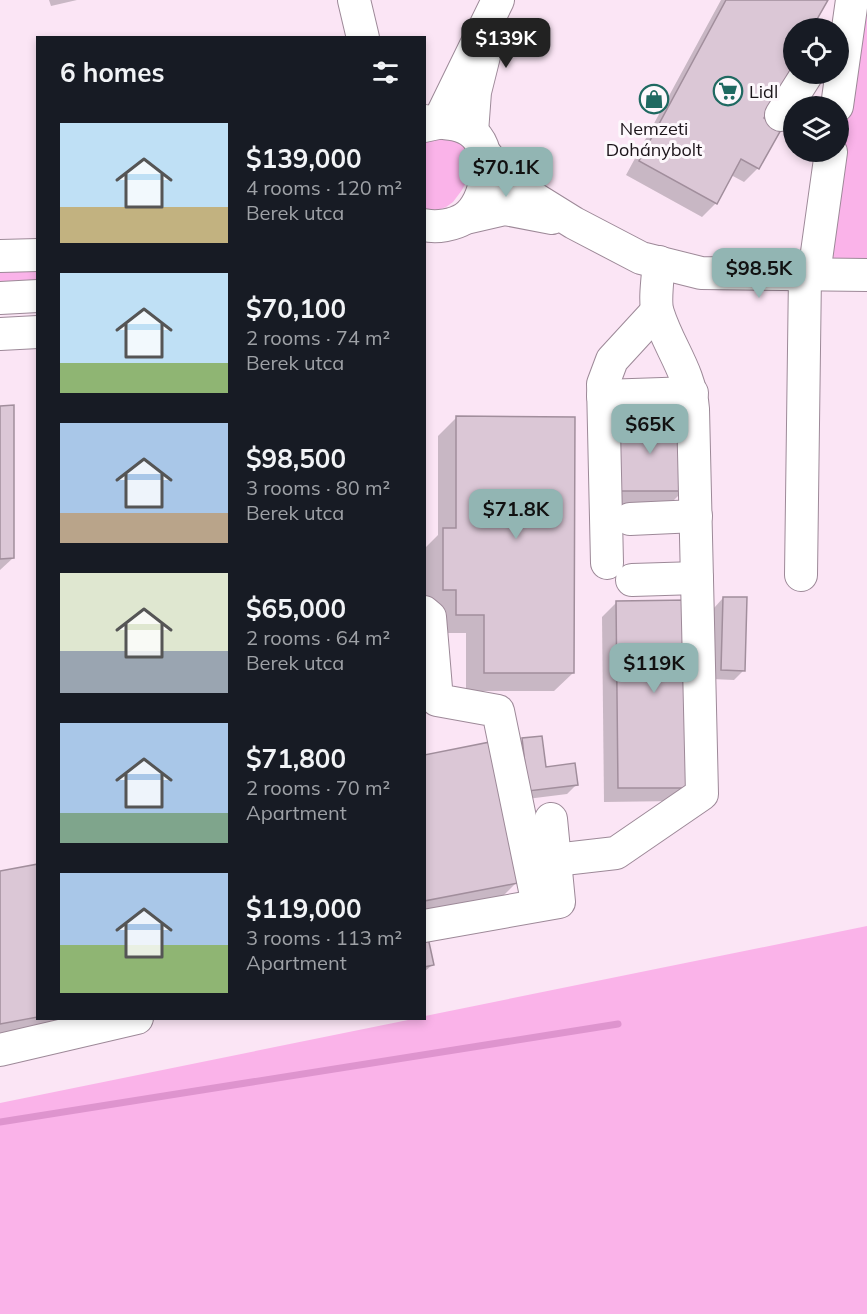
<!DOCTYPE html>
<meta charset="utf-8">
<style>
:root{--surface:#171b24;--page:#242831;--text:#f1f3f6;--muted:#9ea1a6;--accent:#92b5b3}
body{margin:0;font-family:Mulish,sans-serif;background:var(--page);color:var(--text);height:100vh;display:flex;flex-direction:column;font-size:22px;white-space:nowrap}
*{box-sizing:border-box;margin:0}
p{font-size:20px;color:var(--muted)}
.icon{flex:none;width:33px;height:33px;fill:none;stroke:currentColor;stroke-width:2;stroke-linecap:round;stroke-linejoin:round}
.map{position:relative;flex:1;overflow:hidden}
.sheet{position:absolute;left:36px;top:36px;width:390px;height:984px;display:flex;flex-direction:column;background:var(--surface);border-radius:0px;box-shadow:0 3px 9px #0003}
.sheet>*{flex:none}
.controls{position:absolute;left:783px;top:18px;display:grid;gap:12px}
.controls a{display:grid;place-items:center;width:66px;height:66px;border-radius:50%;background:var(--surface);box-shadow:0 3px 9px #0003;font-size:30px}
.price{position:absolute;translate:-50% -51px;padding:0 14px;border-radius:12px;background:var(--accent);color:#111;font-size:20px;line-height:39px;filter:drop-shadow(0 2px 3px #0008)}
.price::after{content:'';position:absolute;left:50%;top:36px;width:18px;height:14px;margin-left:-9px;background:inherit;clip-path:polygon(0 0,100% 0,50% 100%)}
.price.selected{background:#222;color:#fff}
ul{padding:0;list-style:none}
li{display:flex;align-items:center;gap:18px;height:150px;padding:0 24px}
li span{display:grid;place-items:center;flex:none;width:168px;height:120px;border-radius:0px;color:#555}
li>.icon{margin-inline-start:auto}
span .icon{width:72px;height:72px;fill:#fffc;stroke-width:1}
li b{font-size:26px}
h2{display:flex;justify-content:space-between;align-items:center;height:72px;padding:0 24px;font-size:26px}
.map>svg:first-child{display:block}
</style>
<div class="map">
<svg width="867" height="1314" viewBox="0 0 867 1314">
<rect width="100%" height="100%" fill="#fbe5f5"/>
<!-- green -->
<g fill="#fab3e9">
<path d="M867,0v261l-38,-2 31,-254z"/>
<path d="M450,135l18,13 5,21 -11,21 -9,12 -7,5 -8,3 -13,-1v-69z"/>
<path d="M37,266v14l-37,2v-15z"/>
<path d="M867,926v388h-867v-211l413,-84 11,-1 1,-2z"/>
</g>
<!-- shadow -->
<g fill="#0003">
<path d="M49,0h28l-26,6z"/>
<path d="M721,0h105l-15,28h-17l-32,90 -4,50 -14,14 -13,-7 -15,28 -14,14 -76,-42z"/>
<path d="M0,407l13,151 -13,12z"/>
<path d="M456,418l117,255 -19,18h-88v-58h-28l-13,-25v-60l13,-13v-99z"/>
<path d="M601,436l83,54 -14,14 -68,1z"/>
<path d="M723,598l21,72 -10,10 -22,-1 2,-71z"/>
<path d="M617,602l74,185 -15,14 -72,1 -2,-185z"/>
<path d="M522,740l23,29 31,16 -9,9 -48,6 -6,-51z"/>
<path d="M424,756l92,127 -14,14 -78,15z"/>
<path d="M38,866v152h47l-85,21v-167z"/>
<path d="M424,935l8,30 -8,7z"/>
</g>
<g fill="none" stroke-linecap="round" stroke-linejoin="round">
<!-- stream -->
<path stroke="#de94ce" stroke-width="7" d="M0,1122l618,-98"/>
</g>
<!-- building -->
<g fill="#dbc7d6" stroke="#a18e9c" stroke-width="1.5">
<path d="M726,0h102l-16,28h-18v35l-30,55 18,10 -23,41 -18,-10 -24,45 -78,-43z"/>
<path d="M14,405v153l-14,1v-153z"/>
<path d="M456,416l119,1 -1,256h-90v-58h-28v-25h-13v-62h13z"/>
<path d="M615,420h70v71h-69z"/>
<path d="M723,597h24l-2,74 -24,-1z"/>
<path d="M690,600l2,188h-74l-2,-187z"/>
<path d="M542,736l4,31 29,-4 3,22 -50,6 -6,-53z"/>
<path d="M490,742l28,141 -94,18v-146z"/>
<path d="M38,864v153l-38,7v-153z"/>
<path d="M424,933h3l7,32 -10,2z"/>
</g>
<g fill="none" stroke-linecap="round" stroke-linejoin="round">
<!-- minor casing -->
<g stroke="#9d8998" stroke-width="34">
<g id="minor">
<path d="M354,0l9,38"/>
<path d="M837,106l15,-106"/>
<path d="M781,115l26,-41"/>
<path d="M424,121c16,2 37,1 50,13 20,19 14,68 -9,84 -11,7 -28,10 -41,7"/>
<path d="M424,126l14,-3 60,-123"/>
<path d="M472,132l3,-40 9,-36"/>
<path d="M487,156l21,26 66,41 67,35 60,15 166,2"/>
<path d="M466,218l39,-9 47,9"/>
<path d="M0,256l38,-1"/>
<path d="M814,274l17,-122"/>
<path d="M0,298l38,-2"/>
<path d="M0,334l38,-2"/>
<path d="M603,396l89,-3"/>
<path d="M630,519l66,-3"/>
<path d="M607,563l-4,-179 9,-24 45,-49"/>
<path d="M801,575l4,-301"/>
<path d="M632,580l65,-2"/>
<path d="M424,612l6,5 7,83 61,11 40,194"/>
<path d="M555,860l61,-7 86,-59 -9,-385c-3,-38 -24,-61 -35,-96 -4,-11 0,-37 1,-51"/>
<path d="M424,926l135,-24 -8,-83"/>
<path d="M0,1050l137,-32"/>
</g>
</g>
<!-- minor -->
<use href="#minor" stroke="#fff" stroke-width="32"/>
</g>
<!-- icons -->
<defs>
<g id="supermarket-ring" transform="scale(1.5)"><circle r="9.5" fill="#fdf8fc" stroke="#1f6961" stroke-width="1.5"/><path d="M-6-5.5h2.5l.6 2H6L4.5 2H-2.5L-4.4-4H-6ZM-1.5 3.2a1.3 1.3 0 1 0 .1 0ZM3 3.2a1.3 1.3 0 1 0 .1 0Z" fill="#1f6961"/></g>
<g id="shop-ring" transform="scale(1.5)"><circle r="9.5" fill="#fdf8fc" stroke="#1f6961" stroke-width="1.5"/><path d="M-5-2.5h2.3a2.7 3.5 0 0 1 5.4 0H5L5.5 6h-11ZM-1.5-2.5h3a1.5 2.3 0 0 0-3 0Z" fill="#1f6961"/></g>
</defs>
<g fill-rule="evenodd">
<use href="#supermarket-ring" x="728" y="91"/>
<use href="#shop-ring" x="654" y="99"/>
</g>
<g text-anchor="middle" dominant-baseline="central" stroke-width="6" stroke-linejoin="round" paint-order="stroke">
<!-- poi labels -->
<g font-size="18" fill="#1c151a" stroke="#fdf8fc" text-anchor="start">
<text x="749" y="91">Lidl</text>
<text x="654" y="128" text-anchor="middle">Nemzeti<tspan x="654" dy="21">Dohánybolt</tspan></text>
</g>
</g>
</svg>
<div class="controls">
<a><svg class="icon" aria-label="locate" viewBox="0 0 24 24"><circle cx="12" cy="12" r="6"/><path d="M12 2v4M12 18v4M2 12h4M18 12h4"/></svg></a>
<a><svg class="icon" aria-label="layers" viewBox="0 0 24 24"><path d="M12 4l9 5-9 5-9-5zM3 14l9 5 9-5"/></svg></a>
</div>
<b class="price selected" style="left:506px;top:69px">$139K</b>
<b class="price" style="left:506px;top:198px">$70.1K</b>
<b class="price" style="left:759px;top:299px">$98.5K</b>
<b class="price" style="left:650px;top:455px">$65K</b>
<b class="price" style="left:516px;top:540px">$71.8K</b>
<b class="price" style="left:654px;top:694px">$119K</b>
<section class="sheet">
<h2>6 homes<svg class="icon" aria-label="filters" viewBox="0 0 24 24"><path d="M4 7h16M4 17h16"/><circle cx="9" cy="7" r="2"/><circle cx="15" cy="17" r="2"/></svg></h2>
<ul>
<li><span style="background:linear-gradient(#bfe0f5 70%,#c2b280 0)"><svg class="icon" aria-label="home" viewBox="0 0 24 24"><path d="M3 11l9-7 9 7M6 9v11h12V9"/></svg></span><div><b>$139,000</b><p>4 rooms · 120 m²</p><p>Berek utca</p></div></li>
<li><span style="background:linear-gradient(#bfe0f5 75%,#8fb573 0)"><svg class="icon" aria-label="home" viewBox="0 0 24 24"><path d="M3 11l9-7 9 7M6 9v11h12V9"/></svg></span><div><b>$70,100</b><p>2 rooms · 74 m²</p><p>Berek utca</p></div></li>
<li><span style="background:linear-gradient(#a9c7e8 75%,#b9a48a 0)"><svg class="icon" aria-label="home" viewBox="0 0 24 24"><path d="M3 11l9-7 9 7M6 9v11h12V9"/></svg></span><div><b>$98,500</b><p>3 rooms · 80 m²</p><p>Berek utca</p></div></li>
<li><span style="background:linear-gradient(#dfe7d0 65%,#9aa5b1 0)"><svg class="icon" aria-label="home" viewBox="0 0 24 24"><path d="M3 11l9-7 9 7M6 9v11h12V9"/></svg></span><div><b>$65,000</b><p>2 rooms · 64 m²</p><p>Berek utca</p></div></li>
<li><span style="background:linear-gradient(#a9c7e8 75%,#7fa58c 0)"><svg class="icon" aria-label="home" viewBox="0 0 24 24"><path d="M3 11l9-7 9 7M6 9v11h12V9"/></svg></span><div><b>$71,800</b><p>2 rooms · 70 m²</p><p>Apartment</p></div></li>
<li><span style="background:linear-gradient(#a9c7e8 60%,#8fb573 0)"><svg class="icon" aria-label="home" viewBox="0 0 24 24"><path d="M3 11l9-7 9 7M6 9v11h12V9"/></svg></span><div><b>$119,000</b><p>3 rooms · 113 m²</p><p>Apartment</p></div></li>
</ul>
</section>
</div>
